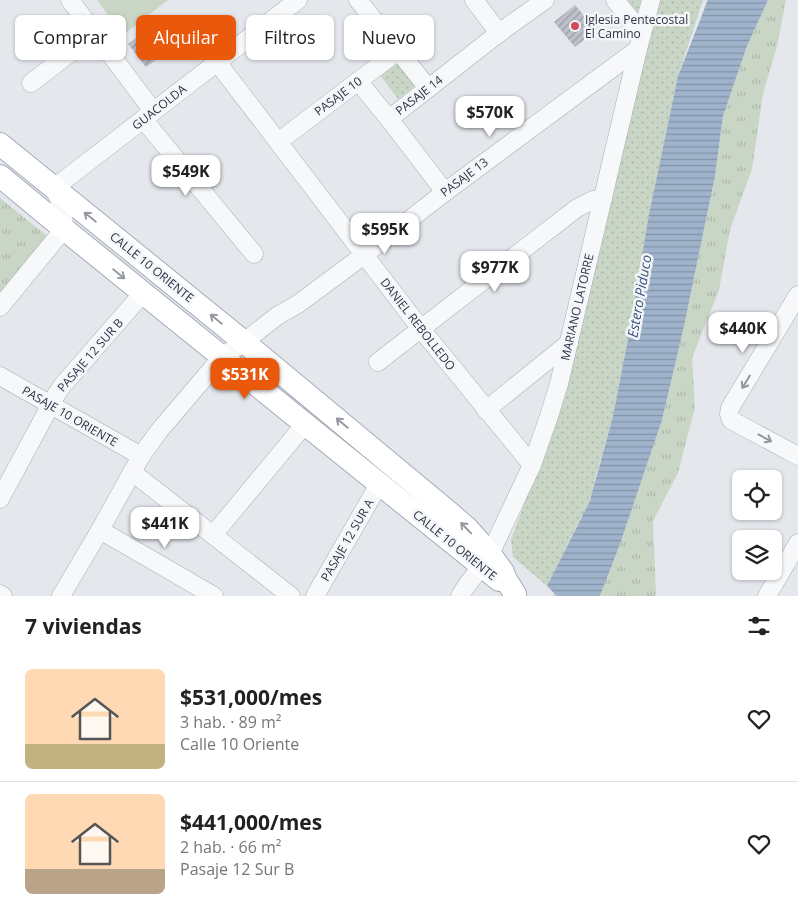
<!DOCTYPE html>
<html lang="es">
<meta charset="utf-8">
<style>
:root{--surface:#fff;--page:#f6f6f6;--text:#222;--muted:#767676;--line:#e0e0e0;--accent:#ea580c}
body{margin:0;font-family:"Open Sans",sans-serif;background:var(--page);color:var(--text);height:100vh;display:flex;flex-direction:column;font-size:19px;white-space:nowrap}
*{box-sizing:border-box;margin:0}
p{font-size:16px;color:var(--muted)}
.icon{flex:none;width:28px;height:28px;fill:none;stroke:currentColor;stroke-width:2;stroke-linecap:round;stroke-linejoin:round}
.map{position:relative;height:596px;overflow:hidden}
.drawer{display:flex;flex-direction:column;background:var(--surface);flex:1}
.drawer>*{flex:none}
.top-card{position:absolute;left:15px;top:15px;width:500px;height:45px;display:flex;gap:10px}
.tools{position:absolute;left:732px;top:470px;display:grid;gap:10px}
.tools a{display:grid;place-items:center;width:50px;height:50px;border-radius:8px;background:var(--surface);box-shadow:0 1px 4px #0004;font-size:25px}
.price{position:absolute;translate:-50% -42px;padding:0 11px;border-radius:10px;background:#fff;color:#222;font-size:16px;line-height:32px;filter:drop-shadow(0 1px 2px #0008)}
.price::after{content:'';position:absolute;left:50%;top:30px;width:15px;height:11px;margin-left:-8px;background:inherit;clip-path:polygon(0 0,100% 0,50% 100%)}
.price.selected{background:var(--accent);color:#fff}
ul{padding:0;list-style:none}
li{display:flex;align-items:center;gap:15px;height:125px;padding:0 25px}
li+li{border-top:1px solid var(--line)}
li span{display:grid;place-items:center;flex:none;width:140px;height:100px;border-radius:8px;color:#555}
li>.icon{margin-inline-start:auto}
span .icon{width:60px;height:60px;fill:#fffc;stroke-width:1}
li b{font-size:21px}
h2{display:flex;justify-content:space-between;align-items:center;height:60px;padding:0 25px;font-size:21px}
.chip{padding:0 18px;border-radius:8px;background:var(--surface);box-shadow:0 1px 4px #0004;font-size:18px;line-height:45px}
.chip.selected{background:var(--accent);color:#fff}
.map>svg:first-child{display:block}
</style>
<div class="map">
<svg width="798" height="596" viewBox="0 0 798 596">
<defs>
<pattern id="grass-tufts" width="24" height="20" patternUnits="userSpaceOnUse" patternTransform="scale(1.25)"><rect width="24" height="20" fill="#c9d6c5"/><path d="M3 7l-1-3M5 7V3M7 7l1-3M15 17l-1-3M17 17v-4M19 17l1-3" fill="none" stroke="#adb8ab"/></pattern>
<pattern id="park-dots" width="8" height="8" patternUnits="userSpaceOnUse" patternTransform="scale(1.25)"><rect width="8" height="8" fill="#c9d6c5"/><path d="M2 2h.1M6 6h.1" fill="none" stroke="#adb8ab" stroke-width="1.8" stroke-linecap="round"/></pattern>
<pattern id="water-rules" width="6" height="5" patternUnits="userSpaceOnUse" patternTransform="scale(1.25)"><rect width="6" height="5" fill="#9fb4cc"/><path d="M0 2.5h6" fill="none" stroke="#8293a7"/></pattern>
<pattern id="building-hatch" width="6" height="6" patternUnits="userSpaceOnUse" patternTransform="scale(1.25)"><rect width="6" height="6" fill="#bbc0ca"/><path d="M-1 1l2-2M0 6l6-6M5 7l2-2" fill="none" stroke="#989da6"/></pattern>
</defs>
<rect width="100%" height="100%" fill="#e4e7ec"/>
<!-- grass -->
<g fill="url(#grass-tufts)">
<path d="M768,0h18l-9,46 -14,48 -11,75 -22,61 -11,60 -27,68 3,49 -17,66 -25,48 3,73 -2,2h-54l20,-52 42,-124 22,-94 31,-150 8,-60 24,-70z"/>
<path d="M0,198l47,38 -47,62z"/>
</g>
<!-- park -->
<g fill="url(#park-dots)" fill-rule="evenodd">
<path d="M622,0h20l-7,19z"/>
<path d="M660,0h43l-25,76 -30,143 -7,49 35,-166 30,-100 1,-2h39l-114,507 -20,57 -14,32h-45l30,-82 -36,72 -34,-29 -2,-18 30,-80zM627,345l-20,105 -13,33 19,-67z"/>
<path d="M402,58l18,24 -22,17 -18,-24z"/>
</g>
<!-- pitch -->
<path fill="#c9d6c5" d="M97,0h71l-45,35z"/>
<!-- water -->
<path fill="url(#water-rules)" d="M708,0h60l-21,46 -24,70 -8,60 -31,150 -22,94 -42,124 -20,52h-43l-10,-10 43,-85 23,-85 20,-102 15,-95 30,-143z"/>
<!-- building -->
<g fill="url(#building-hatch)">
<path d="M575,5l21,25 -21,17 -21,-25z"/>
<path d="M173,27l10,14 -37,26 -18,-23 15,-11 9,10z"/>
</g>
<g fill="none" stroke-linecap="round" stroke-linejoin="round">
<!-- minor casing -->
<g stroke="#a9aeb7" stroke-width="19">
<g id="minor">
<path d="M70,0l83,111"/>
<path d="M358,0l70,88"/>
<path d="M474,0l25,33"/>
<path d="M615,0l27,33"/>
<path d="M217,62l204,267 111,136"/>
<path d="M358,81l31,38 56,73"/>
<path d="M31,83l65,-50"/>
<path d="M143,119l111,135"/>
<path d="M389,119l110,-86 46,-33"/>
<path d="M278,142l120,-91"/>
<path d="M798,295l-68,113 -1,6 2,6 67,36"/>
<path d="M0,307l64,-78c0,-16 -3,-27 -10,-41l244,-188"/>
<path d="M378,362l199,-154 16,-8 10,-1"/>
<path d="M0,376l141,80"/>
<path d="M486,410l83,-67"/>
<path d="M132,472l159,124"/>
<path d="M0,499l56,-104 6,-9 81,-93"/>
<path d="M100,530l114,66"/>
<path d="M213,535l92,-111"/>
<path d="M0,594l3,2"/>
<path d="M61,596l39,-66 41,-74 18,-25 63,-74 22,-15 33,-26 21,-12 66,-49 81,-63 193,-143"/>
<path d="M315,596l64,-112"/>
<path d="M460,596c8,-15 21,-27 30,-42l42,-89 17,-49 10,-32 79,-335 13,-49"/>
<path d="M767,596l31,-53"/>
</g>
</g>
<!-- major casing -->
<g stroke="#a3abb8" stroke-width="24">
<g id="major">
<path d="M0,144l244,198 208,173 15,13 23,26 13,18 2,6 10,16"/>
<path d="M0,176l64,53 241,195 194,156"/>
</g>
</g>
<!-- minor -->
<use href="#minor" stroke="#f7f8fa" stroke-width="18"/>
<!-- major -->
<use href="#major" stroke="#fff" stroke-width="22"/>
</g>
<!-- one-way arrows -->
<defs><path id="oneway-shaft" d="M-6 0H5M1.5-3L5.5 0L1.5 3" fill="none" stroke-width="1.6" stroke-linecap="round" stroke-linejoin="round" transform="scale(1.25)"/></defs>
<g stroke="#959aa2">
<use href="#oneway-shaft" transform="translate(90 217) rotate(-141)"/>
<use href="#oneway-shaft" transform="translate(119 274) rotate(39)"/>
<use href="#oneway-shaft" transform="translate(216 319) rotate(-141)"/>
<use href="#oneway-shaft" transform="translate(342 423) rotate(-140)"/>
<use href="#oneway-shaft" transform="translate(466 528) rotate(-134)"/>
</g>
<g stroke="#9196a0">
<use href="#oneway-shaft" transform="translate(746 382) rotate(121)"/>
<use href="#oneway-shaft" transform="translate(765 438) rotate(29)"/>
</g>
<!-- markers -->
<circle fill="#d1495b" stroke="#f4f6f9" stroke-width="2" cx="575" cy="26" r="5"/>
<g text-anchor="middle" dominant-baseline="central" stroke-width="5" stroke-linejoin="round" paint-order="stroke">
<!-- poi labels -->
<g font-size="12" fill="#2b3445" stroke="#f4f6f9" text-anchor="start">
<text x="585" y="19">Iglesia Pentecostal<tspan x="585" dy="14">El Camino</tspan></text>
</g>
<!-- street labels -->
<g font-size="12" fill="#2b3445" stroke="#f4f6f9">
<text transform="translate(419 95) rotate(-38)">PASAJE 14</text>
<text transform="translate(338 96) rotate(-37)">PASAJE 10</text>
<text transform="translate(159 107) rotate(-38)">GUACOLDA</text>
<text transform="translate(464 177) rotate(-37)">PASAJE 13</text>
<text transform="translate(152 267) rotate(39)">CALLE 10 ORIENTE</text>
<text transform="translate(577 307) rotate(-77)">MARIANO LATORRE</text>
<text transform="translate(418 324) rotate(52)">DANIEL REBOLLEDO</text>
<text transform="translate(90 355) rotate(-49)">PASAJE 12 SUR B</text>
<text transform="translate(70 416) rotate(30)">PASAJE 10 ORIENTE</text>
<text transform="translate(347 540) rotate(-60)">PASAJE 12 SUR A</text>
<text transform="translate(455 545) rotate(39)">CALLE 10 ORIENTE</text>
</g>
<!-- water labels -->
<g font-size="14" font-style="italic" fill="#34527a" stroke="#f4f6f9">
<text transform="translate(639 296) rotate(-80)">Estero Piduco</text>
</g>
</g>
</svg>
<div class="tools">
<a><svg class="icon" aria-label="locate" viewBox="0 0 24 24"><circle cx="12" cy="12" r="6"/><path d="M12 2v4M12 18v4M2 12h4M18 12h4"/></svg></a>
<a><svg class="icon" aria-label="layers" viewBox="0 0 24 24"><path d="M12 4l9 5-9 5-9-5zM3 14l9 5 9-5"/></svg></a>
</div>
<b class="price" style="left:490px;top:138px">$570K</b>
<b class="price" style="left:186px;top:197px">$549K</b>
<b class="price" style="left:385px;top:255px">$595K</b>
<b class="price" style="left:495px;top:293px">$977K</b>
<b class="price" style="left:743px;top:354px">$440K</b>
<b class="price selected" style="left:245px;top:400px">$531K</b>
<b class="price" style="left:165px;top:549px">$441K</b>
<div class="top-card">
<a class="chip">Comprar</a>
<a class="chip selected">Alquilar</a>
<a class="chip">Filtros</a>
<a class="chip">Nuevo</a>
</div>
</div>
<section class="drawer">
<h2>7 viviendas<svg class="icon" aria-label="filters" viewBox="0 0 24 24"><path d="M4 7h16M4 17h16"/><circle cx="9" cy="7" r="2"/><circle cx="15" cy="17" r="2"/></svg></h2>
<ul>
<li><span style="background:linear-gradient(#ffd9b3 75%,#c2b280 0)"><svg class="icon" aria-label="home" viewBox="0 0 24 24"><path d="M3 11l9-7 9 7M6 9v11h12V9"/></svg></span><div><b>$531,000/mes</b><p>3 hab. · 89 m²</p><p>Calle 10 Oriente</p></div><svg class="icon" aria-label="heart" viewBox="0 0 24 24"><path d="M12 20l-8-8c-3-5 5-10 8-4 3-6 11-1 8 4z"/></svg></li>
<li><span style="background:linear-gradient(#ffd9b3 75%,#b9a48a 0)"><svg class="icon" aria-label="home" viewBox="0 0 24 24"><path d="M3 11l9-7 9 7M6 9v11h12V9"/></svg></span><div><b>$441,000/mes</b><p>2 hab. · 66 m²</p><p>Pasaje 12 Sur B</p></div><svg class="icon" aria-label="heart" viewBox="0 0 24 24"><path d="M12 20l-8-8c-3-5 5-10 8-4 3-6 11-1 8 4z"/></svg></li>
</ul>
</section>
